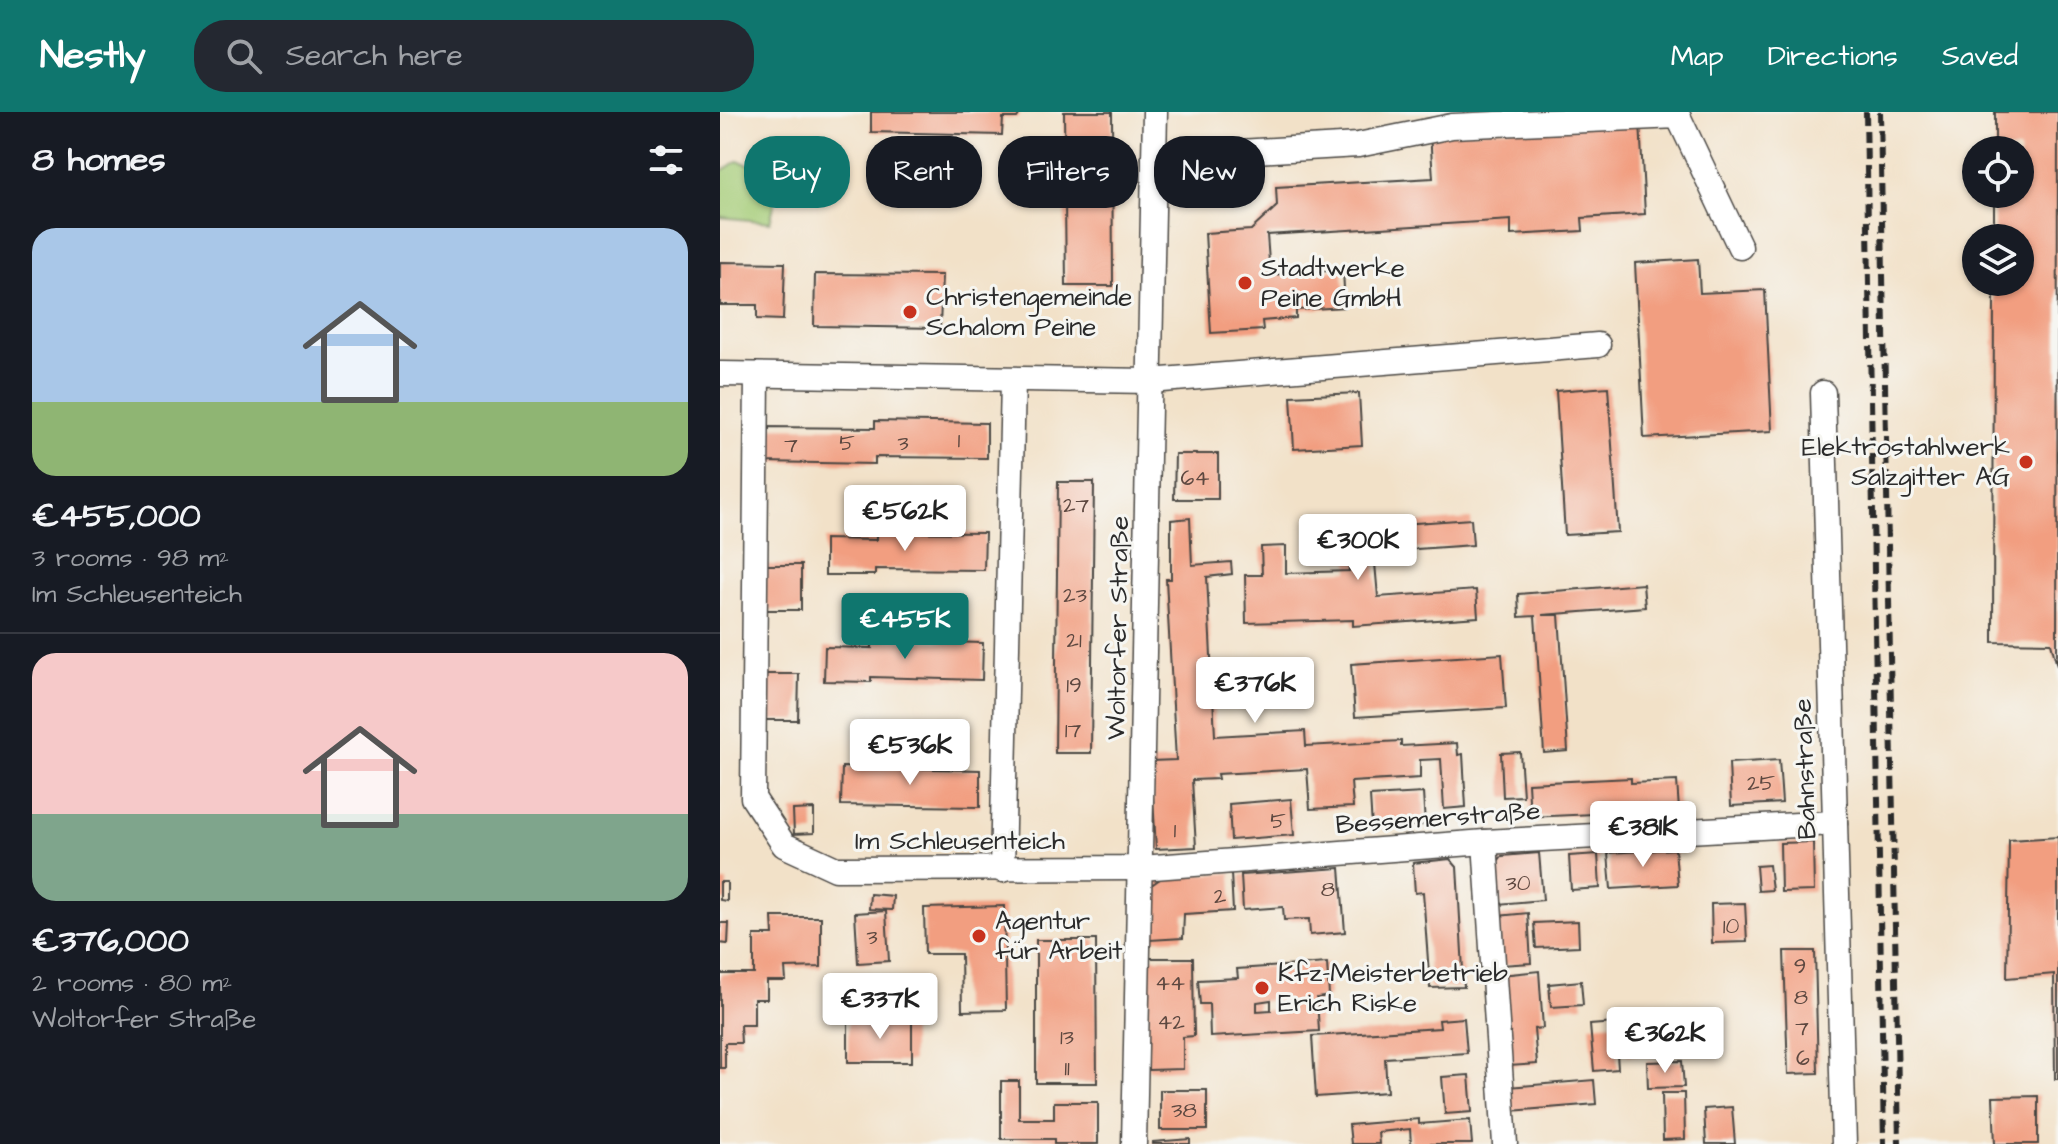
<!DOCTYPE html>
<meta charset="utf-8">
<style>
:root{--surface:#171b24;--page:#242831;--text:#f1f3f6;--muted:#9ea1a6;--line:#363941;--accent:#0f766e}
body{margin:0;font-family:"Architects Daughter",sans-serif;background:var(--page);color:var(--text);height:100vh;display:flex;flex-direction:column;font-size:30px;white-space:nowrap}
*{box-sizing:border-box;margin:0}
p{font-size:26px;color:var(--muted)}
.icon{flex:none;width:44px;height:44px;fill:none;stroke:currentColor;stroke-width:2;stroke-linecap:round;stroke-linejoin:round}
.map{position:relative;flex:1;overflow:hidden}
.details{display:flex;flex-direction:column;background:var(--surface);width:720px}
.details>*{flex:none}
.top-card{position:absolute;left:24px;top:24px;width:760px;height:72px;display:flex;gap:16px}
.fabs{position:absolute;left:1242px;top:24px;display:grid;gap:16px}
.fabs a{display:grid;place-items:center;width:72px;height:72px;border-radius:50%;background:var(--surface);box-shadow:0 2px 6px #0004;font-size:40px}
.price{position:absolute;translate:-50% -68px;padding:0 18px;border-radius:8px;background:#fff;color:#222;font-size:26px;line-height:52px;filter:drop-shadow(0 2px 4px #0008)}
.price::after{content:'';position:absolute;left:50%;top:48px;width:24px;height:18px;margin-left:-12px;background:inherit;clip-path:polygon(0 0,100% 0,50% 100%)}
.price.selected{background:var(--accent);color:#fff}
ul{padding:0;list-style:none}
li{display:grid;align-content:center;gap:16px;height:424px;padding:0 32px}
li+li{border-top:2px solid var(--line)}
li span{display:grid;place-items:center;height:248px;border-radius:24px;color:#555}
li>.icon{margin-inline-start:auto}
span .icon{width:144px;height:144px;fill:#fffc;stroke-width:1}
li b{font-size:34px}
h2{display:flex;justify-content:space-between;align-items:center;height:96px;padding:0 32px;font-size:34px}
.pill{padding:0 28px;border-radius:32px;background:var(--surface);box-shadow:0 2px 6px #0004;font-size:28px;line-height:72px}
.pill.selected{background:var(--accent);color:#fff}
header{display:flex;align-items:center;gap:48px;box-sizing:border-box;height:112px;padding:0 40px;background:var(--accent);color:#fff}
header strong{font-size:38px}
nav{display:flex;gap:44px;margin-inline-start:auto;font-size:28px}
.search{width:560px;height:72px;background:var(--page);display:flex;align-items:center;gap:20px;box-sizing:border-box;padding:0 28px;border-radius:32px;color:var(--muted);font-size:30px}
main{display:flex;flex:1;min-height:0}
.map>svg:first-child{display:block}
</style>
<header>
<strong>Nestly</strong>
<div class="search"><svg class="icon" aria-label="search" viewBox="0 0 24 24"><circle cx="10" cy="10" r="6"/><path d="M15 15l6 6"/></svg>Search here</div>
<nav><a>Map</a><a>Directions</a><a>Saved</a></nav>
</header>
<main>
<section class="details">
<h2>8 homes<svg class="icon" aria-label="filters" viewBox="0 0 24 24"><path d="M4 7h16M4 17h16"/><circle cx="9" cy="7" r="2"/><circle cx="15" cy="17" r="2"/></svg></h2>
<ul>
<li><span style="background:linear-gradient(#a9c7e8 70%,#8fb573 0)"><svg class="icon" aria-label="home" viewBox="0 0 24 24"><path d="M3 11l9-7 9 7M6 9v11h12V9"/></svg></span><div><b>€455,000</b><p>3 rooms · 98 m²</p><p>Im Schleusenteich</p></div></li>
<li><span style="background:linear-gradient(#f6c9c9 65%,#7fa58c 0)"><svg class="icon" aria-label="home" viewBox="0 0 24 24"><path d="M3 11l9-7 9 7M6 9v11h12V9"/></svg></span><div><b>€376,000</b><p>2 rooms · 80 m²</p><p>Woltorfer Straße</p></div></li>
</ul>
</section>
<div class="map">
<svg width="1338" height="1032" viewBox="0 0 1338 1032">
<rect width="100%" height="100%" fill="#f6f6f2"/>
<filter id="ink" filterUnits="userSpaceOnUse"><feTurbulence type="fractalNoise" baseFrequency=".0125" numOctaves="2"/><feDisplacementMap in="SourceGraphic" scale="16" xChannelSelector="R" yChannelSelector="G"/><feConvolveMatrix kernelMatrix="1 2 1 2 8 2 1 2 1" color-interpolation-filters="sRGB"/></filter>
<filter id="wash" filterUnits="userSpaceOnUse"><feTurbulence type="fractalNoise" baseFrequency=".006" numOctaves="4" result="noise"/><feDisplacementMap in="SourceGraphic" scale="32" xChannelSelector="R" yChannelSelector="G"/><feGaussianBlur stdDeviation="1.8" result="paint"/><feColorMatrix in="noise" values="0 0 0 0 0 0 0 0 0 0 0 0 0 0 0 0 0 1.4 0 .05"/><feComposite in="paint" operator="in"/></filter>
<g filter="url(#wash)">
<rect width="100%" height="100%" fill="#f2e1c8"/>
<!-- green -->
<path fill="#a5cc77" stroke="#687c51" stroke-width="2" d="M17,49l45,11 -12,50 -50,-5v-45z"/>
<g id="blocks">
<!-- building -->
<g fill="#f29e80" fill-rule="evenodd">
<path d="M151,0h150l-4,6h-14l-1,17 -131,-3z"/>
<path d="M344,0h48l1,174h-47z"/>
<path d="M1275,0h63l-1,554 -6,-23 -58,-1 1,-360h26v-44h-26v-44h26v-44h-25z"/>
<path d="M920,10l5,92 -63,4 1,13 -72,4v-15l-244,15 3,40 73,-5 2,37 -49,3v8l-34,3 1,9 -52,3 -6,-100 46,-3 26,-24 -1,-19 157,-9 -3,-44z"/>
<path d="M978,147l2,34 65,-3 7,141 -128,7 -9,-175z"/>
<path d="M0,150l65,1 -2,57 -26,-1v-14h-37z"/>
<path d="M95,162l127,1 -2,53 -126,-2z"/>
<path d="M888,275l10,145 -53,3 -9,-144z"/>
<path d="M639,281l3,52 -68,4 -3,-53z"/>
<path d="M155,309l112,2v35l-112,-1v7l-113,-2 1,-35 112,1z"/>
<path d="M455,342h43v45h-44z"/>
<path d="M338,370h36l-3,271h-36z"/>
<path d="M470,406l2,47 39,-3 1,12 -25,3 8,159 90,-5 1,15 95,-5v5l56,-3 1,12 5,-1 3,53 -22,2 -3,-50 -21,1v18l-69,4 2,25 -43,2 -3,-40 -90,5 1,5 -26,1 4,67 -40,2 -5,-88 25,-1 -10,-181h5v-59z"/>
<path d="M751,407l2,26 -99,7 4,45 98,-7 2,27 -125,9v-6l-107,3 -1,-48h17l-1,-28 25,-1v27l63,-2 -3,-43z"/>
<path d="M156,420l109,1 -1,37 -109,-1v6h-50v-36l51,1z"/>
<rect x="46" y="453" width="35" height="45"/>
<path d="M923,472l2,23 -103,8h17l9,136 -24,2 -9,-137 -16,1 -1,-23z"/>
<path d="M152,528l111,3 -1,37 -111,-3v5l-47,-1 1,-34 47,1z"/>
<path d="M782,542l4,54 -151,9 -4,-53z"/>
<path d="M584,550l1,24 -15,1 -1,-24z"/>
<path d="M45,562h34l-1,46h-33z"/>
<path d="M800,640l3,44 -20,1 -2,-44z"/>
<path d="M1059,648l3,43 -51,3 -2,-43z"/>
<path d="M122,655l138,3v37l-139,-2z"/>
<path d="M911,666v5l46,-2 2,29 -149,7 -2,-34z"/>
<path d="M703,681l2,32 -53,3 -2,-32z"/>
<path d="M571,687l3,36 -63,5 -2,-36z"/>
<path d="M94,697v24l-20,1 -1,-24z"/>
<path d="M1338,725v242h-3l-1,-105 -47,4 2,-138z"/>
<path d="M1093,730l1,49 -33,1 -1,-49z"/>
<path d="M955,737l3,36 -67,4 -3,-36z"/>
<path d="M819,741l4,47 -45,4 -3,-39 7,-9z"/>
<path d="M878,742l2,34 -29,2 -2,-34z"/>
<path d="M730,747l7,8 7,120 -34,1 -7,-96 -8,1 -2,-30z"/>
<path d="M1049,753l3,25 -14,1 -2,-25z"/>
<path d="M620,756l5,64 -35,3 -1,-16 -25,1 -1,-13 -40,3 -2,-35z"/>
<path d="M511,761l2,38 -49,3 -1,24 -33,2v-54l13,-9z"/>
<path d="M0,770h7v19l-7,-1z"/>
<path d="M150,782l23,2 -1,14 -23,-1z"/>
<path d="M1025,791l2,39 -35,1 -1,-39z"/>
<path d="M284,794l2,104 -44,1 -1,-57h-36l-1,-46z"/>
<path d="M166,799l3,50 -31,2 -3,-50z"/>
<path d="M808,801l3,50 -30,2 -3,-49z"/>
<path d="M52,805h49v50l-36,1 1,13h-19v18h-13v26h-14l1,18h-16v25h-5v-94h34v-39h19z"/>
<path d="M858,809l1,25 -43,2 -2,-25z"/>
<path d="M0,811h9l-1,21 -8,-1z"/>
<path d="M316,828h60l1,143h-61z"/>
<path d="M1064,839h31l3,122 -30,1z"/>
<path d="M427,846h46l1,78 -11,1v32l-35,1z"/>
<path d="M607,851l2,33 -12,2 2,33 -109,6 -1,-33h-9l-2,-24 40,-2 -1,-9zM551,888v10l-14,1v-9z"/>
<path d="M819,859l4,57 -9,1 3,35 -28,2 -8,-91z"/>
<path d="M861,869l2,24 -32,2 -2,-23z"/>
<path d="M744,906l3,35 -82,5 2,34 -71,5 -4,-61 128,-8 -1,-8z"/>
<path d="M953,907l1,34 -46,2 -1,-34z"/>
<path d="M192,908v42h-64v-41z"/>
<path d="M895,911l3,46 -24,2 -4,-46z"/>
<path d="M962,949l2,26 -36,1 -1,-26z"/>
<path d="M749,963l3,37 -27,2 -3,-37z"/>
<path d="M874,968l2,24 -85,7 -2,-24z"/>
<path d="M281,969h18v38h35v-17h44v42h-44v-5h-53z"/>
<rect x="440" y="978" width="47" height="40"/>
<path d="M942,981h22l1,46 -22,1z"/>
<path d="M1318,984v48h-43l-2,-47z"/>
<path d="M1012,995l3,37h-29l-2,-35z"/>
<path d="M699,1007v5l51,-4 2,24h-61l-1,-15 -32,3 1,12h-28l-2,-19z"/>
<path d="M470,1027v5h-37v-2z"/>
</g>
</g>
</g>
<g filter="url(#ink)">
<use href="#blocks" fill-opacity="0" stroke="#494643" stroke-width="2"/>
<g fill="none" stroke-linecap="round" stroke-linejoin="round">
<!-- minor casing -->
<g stroke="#494643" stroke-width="27">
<g id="minor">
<path d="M434,45l204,-12 94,-19 226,-10 62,131"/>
<path d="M0,262l430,7 448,-36"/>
<path d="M37,263l-4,423 31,47 52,24 305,-1 344,-26 350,-19"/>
<path d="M1103,281l21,751"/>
<path d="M765,730l20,302"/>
<path d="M282,758l11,-490"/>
<path d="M414,1032l21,-1032"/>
</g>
</g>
<!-- minor -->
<use href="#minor" stroke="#fff" stroke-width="24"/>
<!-- rail -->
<g stroke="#2b2b2b" stroke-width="6" stroke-dasharray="12 6" stroke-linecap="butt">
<path d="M1146,0l18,1032"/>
<path d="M1160,0l19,1032"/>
</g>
</g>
</g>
<!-- markers -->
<g fill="#c8321e" stroke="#f6f6f2" stroke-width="3">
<circle cx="525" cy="171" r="8"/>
<circle cx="190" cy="200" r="8"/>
<circle cx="1306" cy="350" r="8"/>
<circle cx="259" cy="824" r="8"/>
<circle cx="542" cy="876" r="8"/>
</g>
<g text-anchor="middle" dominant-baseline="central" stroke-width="6" stroke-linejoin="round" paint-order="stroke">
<!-- number labels -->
<g font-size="22" fill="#5d4840">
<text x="239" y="328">1</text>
<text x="127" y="331">5</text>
<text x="183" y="331">3</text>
<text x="71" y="333">7</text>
<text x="475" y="366">64</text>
<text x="356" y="393">27</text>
<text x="355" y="483">23</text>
<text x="354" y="528">21</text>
<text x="354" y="573">19</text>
<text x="353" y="618">17</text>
<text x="1041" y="671">25</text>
<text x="558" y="709">5</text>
<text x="455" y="718">1</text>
<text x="798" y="771">30</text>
<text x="608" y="777">8</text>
<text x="500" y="784">2</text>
<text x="1011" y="814">10</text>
<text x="152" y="825">3</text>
<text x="1080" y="854">9</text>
<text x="450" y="871">44</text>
<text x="1081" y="885">8</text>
<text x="451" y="910">42</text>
<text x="1082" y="916">7</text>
<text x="347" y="925">13</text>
<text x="1083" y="946">6</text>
<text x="347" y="956">11</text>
<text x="464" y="998">38</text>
</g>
<!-- poi labels -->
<g font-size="26" fill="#2b2b2b" stroke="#f6f6f2" text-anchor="start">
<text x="541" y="156">Stadtwerke<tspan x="541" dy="30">Peine GmbH</tspan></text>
<text x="206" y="185">Christengemeinde<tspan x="206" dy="30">Schalom Peine</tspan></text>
<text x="1290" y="335" text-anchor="end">Elektrostahlwerk<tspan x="1290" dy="30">Salzgitter AG</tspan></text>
<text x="275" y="809">Agentur<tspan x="275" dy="30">für Arbeit</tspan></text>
<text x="558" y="861">Kfz-Meisterbetrieb<tspan x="558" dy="30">Erich Riske</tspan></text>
</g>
<!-- street labels -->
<g font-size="26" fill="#2b2b2b" stroke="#f6f6f2">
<text transform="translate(398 516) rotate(-89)">Woltorfer Straße</text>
<text transform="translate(1085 657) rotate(-92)">Bahnstraße</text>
<text transform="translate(718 706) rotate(-4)">Bessemerstraße</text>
<text x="240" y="729">Im Schleusenteich</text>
</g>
</g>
</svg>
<div class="fabs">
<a><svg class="icon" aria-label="locate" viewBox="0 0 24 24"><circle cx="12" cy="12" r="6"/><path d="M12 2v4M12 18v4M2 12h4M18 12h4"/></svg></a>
<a><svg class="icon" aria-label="layers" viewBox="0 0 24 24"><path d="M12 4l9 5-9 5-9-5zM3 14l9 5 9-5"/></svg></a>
</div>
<b class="price" style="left:185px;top:441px">€562K</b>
<b class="price" style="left:638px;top:470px">€300K</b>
<b class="price selected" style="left:185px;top:549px">€455K</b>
<b class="price" style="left:535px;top:613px">€376K</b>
<b class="price" style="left:190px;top:675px">€536K</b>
<b class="price" style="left:923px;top:757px">€381K</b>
<b class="price" style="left:160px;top:929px">€337K</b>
<b class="price" style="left:945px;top:963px">€362K</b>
<div class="top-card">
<a class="pill selected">Buy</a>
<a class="pill">Rent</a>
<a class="pill">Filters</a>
<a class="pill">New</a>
</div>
</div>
</main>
